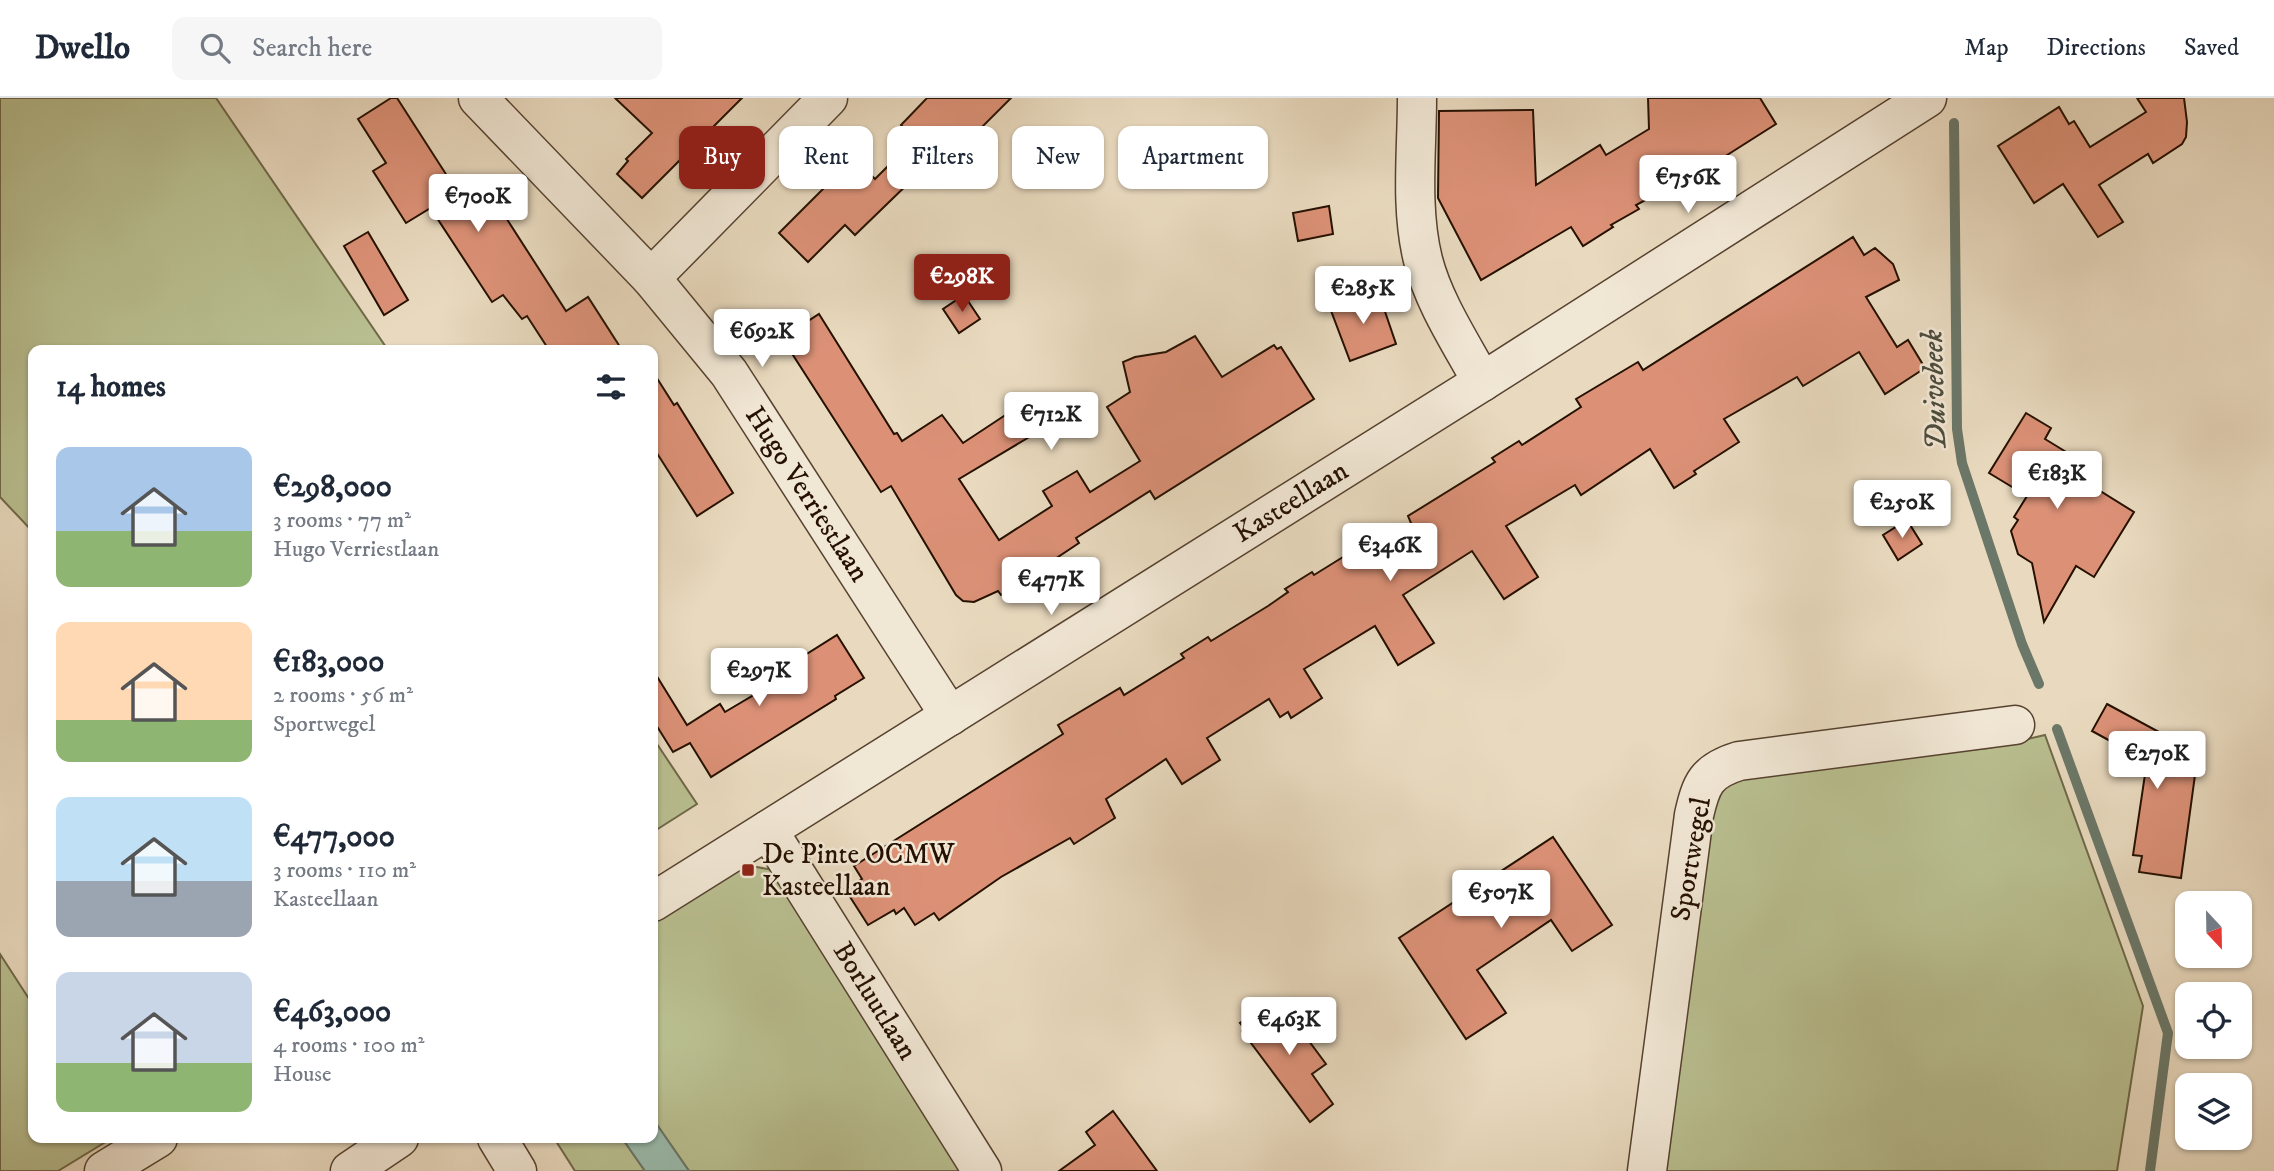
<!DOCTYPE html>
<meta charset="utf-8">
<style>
:root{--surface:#fff;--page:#f6f6f7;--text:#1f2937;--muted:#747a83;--line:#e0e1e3;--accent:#8f2418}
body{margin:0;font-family:"IM FELL DW Pica",serif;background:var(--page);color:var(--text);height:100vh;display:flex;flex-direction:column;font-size:26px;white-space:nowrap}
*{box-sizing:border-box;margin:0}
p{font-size:23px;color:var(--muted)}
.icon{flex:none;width:38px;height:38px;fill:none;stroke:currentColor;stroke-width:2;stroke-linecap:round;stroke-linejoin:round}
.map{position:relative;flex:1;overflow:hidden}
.side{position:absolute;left:28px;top:247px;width:630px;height:798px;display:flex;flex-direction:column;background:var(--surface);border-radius:14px;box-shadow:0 2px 5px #0004}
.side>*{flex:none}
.banner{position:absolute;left:679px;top:28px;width:665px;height:63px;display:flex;gap:14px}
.needle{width:46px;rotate:158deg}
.fabs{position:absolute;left:2175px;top:793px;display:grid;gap:14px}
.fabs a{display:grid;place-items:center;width:77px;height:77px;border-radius:14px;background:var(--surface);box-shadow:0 2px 5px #0004;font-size:35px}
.price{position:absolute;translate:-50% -60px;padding:0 16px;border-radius:7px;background:#fff;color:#222;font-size:23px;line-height:46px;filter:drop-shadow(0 2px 4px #0008)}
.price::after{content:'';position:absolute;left:50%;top:42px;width:21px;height:16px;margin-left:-10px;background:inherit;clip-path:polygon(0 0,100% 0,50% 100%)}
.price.on{background:var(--accent);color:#fff}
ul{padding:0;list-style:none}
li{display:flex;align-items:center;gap:21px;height:175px;padding:0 28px}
li span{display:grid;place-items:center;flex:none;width:196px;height:140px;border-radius:14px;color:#555}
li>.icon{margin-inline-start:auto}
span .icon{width:84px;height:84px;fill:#fffc;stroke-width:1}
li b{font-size:30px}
h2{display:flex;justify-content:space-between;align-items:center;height:84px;padding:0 28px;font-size:30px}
.pill{padding:0 24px;border-radius:14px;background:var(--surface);box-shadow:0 2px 5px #0004;font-size:24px;line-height:63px}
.pill.on{background:var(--accent);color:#fff}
header{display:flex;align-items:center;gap:42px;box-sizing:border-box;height:98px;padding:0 35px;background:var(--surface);border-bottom:2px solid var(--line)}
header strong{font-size:33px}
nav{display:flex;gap:38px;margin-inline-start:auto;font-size:24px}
.search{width:490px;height:63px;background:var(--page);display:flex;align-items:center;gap:18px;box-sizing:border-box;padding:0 24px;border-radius:14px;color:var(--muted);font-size:26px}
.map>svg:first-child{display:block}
</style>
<header>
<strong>Dwello</strong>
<div class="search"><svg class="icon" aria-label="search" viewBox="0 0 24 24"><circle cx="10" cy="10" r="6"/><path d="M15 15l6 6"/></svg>Search here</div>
<nav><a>Map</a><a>Directions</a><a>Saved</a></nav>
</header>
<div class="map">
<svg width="2274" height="1073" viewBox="0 0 2274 1073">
<rect width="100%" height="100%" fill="#e9dabf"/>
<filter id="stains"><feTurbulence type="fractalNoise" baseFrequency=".00286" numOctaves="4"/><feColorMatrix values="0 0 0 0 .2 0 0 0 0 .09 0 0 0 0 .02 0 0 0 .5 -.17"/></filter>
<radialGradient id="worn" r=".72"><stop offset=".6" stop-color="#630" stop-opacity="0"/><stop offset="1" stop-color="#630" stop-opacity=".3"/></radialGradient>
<!-- green -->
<g fill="#b9bf90" stroke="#6f6848" stroke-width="2">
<path d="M0,0h216l172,252h-355v182l-33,-35z"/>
<path d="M2045,637l98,271 -26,165h-461l53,-369 26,-30 254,-24z"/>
<path d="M653,640l44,66 -44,28z"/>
<path d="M740,766l33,6 192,301h-276l-36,-52v-202z"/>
<path d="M0,856l33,51v133h79l-54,33h-58z"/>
<path d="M554,1040h68l23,33h-70z"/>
</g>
<!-- water -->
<path fill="#99bbac" stroke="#6b7768" stroke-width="2" d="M653,1021l36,52h-44l-23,-33h31z"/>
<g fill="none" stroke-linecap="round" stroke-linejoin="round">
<!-- stream -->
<g stroke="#6b7768" stroke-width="10">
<path d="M1954,25l3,306 5,34 60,181 17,40"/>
<path d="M2057,631l111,304 -18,138"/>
</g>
</g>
<!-- building -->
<g fill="#dc9177" stroke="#251001" stroke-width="2">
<path d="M391,0h6l72,112 23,-14 74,115 22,-14 34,53h-73l-22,-34 -5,3 -19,-24 -11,7 -59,-90 -4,-3 -23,14 -33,-52 13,-8 -28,-44z"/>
<path d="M615,0h127l-100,100 -25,-24 11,-13 -2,-2 26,-26z"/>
<path d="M927,0h84l-80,80 -2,-3 -6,7 -6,-7 -62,60 -10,-10 -37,37 -29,-29 75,-75 21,21 40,-40 -14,-14z"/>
<path d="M1648,0h112l16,26 -93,59 -2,-2 -45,24 3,4 -28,16 2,2 -30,19 -12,-19 -90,53 -43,-82 1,-87 94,-1 3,75 64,-40 6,10 43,-26z"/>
<path d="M2137,0h47l3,24 -1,15 -4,7 -29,19 -5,-9 -49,31 24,37 -25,15 -35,-53 -29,19 -36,-57 61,-39 10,17 5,-3 16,26 56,-35z"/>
<path d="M1329,108l4,28 -35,7 -5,-28z"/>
<path d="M368,134l40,68 -24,15 -40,-69z"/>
<path d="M1853,139l11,18 11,-7 18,16 6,16 -33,17 31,50 11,-7 17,28 -40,26 -26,-42 -56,34 -6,-9 -73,42 15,23 -45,29 2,3 -22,14 -24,-39 -69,46 -6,-10 -69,41 32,51 -34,22 -32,-48 -69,44 31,48 -36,22 -23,-39 -71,43 18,29 -31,20 -3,-6 -8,5 -11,-18 -62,39 13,22 -38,24 -16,-25 -60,40 9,19 -41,26 -4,-6 -69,39 -62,43 -5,-7 -19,12 -11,-17 -8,6 -2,-4 -26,15 -23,-36 17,-10 -8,-13 209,-132 -5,-9 62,-37 4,7 60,-37 -3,-4 27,-17 3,4 57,-35 20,-14 -3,-3 27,-17 2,3 79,-49 6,9 14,-7 -5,-12 87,-54 -3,-4 27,-17 3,4 59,-38 -5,-8 62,-37 5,8z"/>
<path d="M1378,193l18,53 -46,17 -20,-53z"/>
<path d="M964,197l16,24 -21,14 -16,-24z"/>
<path d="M819,216l75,120 3,-1 5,8 40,-26 21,28 50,-33 18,26 -72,43 40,61 53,-34 -9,-15 34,-20 13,21 50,-31 -33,-54 23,-15 -7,-30 12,-5 31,-5 29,-16 27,41 52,-32 3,4 4,-2 33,52 -159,100 -5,-8 -74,47 3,5 -78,52 -3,-4 -24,11 -11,-1 -7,-6 -65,-109 -10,6 -99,-154z"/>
<path d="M653,274l21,33 3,-2 56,90 -36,23 -44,-69z"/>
<path d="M2026,315l25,15 -6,11 44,27 -8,13 53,33 -40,65 -18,-11 -32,56 -12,-59 -14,-9 -7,-23 7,-11 -4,-3 13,-21 -38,-23z"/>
<path d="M1907,422l15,24 -24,16 -15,-25z"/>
<path d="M837,537l27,43 -29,18 1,3 -125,78 -21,-34 -17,9 -20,-32v-50l34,55 33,-21 5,8 54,-32 -4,-6z"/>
<path d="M2107,606l91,49 -17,125 -42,-6 3,-16 -9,-1 14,-94 -55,-30z"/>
<path d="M1553,739l59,88 -40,26 -21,-31 -74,50 29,43 -40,26 -67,-101z"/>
<path d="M1280,904l46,62 -14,10 21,30 -23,18 -68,-91 2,-3 -4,-5 23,-16 4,5z"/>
<path d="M1113,1013l44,60h-98l36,-26 -9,-13z"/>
</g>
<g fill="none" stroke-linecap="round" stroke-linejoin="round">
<!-- minor casing -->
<g stroke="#564230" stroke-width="41">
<g id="minor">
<path d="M478,0l173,180 78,95 221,343"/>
<path d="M1417,0c0,53 -7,110 6,162 11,43 38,83 59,122"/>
<path d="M651,180l177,-180"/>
<path d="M768,732l214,341"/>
<path d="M653,804l829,-520 445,-284"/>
<path d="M497,1040l20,33"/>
<path d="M104,1073l54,-33"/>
<path d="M350,1073l49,-33"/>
<path d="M1647,1073l47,-356c7,-31 12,-44 45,-54l276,-36"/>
</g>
</g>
<!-- minor -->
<use href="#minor" stroke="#f1e7d5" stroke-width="38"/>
</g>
<!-- markers -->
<rect fill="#8f2418" stroke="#f1e7d5" stroke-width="2.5" x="741" y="765" width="14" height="14" rx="3.5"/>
<g text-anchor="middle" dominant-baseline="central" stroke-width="5" stroke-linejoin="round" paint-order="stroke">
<!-- street labels -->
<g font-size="28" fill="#251001" stroke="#f1e7d5">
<text transform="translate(807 396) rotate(57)">Hugo Verriestlaan</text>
<text transform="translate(1291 404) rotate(-32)">Kasteellaan</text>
<text transform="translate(1691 761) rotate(-80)">Sportwegel</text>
<text transform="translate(875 903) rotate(58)">Borluutlaan</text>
</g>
<!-- poi labels -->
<g font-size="28" fill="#251001" stroke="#f1e7d5" text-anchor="start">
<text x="762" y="756">De Pinte OCMW<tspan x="762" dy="32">Kasteellaan</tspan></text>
</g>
<!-- water labels -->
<g font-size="30" font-style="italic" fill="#4e4c3d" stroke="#f1e7d5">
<text transform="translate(1935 292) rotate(-92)">Duivebeek</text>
</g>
</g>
<rect width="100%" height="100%" filter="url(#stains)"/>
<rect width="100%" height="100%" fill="url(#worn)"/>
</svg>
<div class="fabs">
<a><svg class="needle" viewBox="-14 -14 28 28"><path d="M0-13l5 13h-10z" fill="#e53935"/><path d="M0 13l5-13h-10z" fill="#747a83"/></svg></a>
<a><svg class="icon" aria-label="locate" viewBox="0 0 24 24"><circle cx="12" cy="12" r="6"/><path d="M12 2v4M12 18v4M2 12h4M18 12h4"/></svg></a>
<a><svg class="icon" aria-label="layers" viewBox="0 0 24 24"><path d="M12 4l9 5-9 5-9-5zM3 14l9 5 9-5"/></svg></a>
</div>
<b class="price" style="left:1688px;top:117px">€756K</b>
<b class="price" style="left:478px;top:136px">€700K</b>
<b class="price on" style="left:962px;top:216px">€298K</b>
<b class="price" style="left:1363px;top:228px">€285K</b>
<b class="price" style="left:762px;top:271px">€692K</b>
<b class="price" style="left:1051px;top:354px">€712K</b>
<b class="price" style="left:2057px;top:413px">€183K</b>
<b class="price" style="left:1902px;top:442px">€250K</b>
<b class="price" style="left:1390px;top:485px">€346K</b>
<b class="price" style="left:1051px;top:519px">€477K</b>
<b class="price" style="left:759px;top:610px">€297K</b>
<b class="price" style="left:2157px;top:693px">€270K</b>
<b class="price" style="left:1501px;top:832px">€507K</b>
<b class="price" style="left:1289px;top:959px">€463K</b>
<div class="banner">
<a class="pill on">Buy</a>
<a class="pill">Rent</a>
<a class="pill">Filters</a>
<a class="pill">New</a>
<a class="pill">Apartment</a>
</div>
<section class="side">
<h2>14 homes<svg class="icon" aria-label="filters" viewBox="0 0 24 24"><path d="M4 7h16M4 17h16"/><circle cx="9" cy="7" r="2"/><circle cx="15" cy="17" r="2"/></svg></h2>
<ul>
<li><span style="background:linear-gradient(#a9c7e8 60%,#8fb573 0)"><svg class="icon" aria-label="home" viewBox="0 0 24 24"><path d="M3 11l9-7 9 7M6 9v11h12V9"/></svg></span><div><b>€298,000</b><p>3 rooms · 77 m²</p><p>Hugo Verriestlaan</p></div></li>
<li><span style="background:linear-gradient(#ffd9b3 70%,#8fb573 0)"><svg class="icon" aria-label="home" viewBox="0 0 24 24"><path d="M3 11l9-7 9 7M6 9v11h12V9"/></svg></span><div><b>€183,000</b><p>2 rooms · 56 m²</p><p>Sportwegel</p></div></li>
<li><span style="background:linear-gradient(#bfe0f5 60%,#9aa5b1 0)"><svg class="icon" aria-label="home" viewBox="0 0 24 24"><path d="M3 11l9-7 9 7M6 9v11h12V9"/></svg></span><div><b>€477,000</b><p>3 rooms · 110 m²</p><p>Kasteellaan</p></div></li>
<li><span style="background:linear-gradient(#c9d6e8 65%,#8fb573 0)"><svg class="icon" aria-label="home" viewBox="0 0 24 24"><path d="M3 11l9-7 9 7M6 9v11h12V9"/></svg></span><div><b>€463,000</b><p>4 rooms · 100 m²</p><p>House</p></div></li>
</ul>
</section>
</div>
